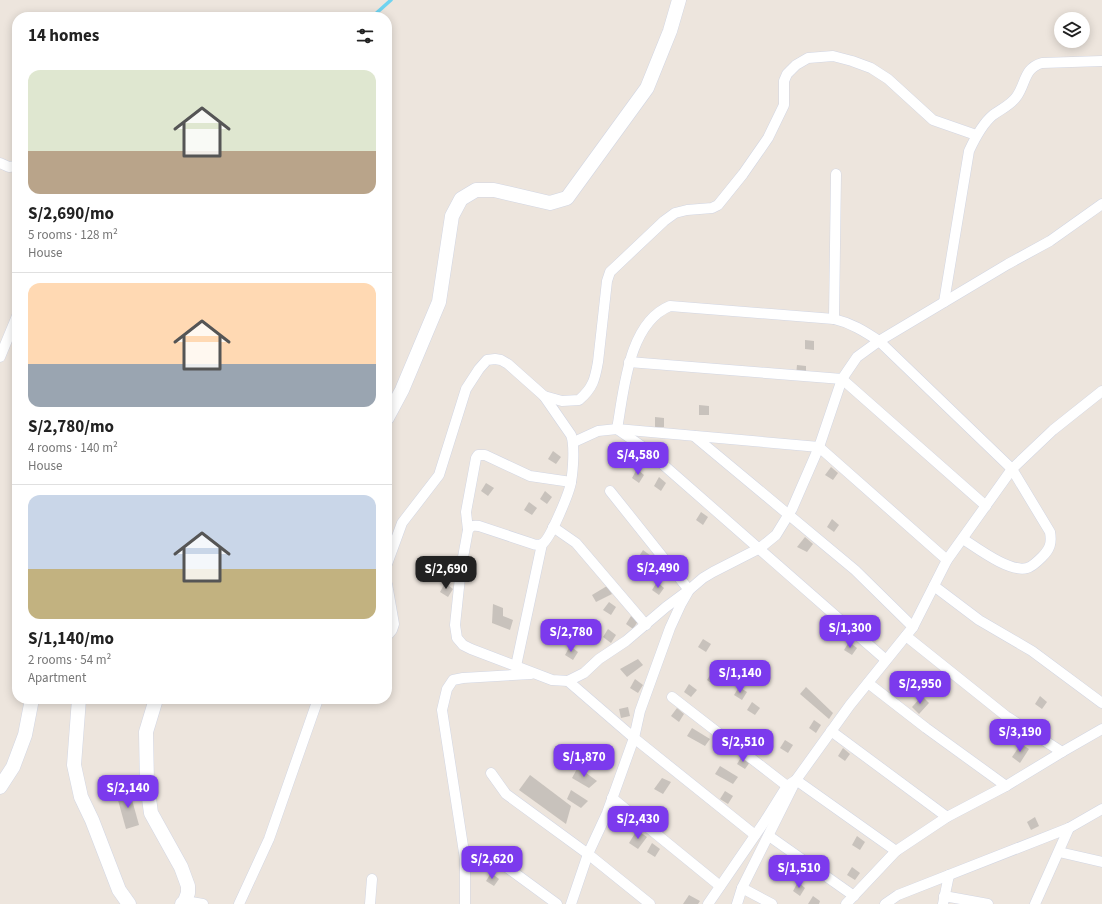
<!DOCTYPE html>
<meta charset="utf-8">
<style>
:root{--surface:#fff;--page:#f6f6f6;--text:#222;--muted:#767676;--line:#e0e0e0;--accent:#7c3aed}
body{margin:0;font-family:"Source Sans 3",sans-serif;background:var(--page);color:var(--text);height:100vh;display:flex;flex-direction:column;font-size:15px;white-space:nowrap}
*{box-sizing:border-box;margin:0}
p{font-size:13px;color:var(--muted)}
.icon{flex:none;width:22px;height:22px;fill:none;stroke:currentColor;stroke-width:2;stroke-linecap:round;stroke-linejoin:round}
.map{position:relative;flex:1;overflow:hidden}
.panel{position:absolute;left:12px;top:12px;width:380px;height:692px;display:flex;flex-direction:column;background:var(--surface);border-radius:16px;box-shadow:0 2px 10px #0003}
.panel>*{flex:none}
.tools{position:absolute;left:1054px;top:12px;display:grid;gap:8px}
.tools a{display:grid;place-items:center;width:36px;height:36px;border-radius:50%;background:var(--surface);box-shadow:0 2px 10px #0003;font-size:20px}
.price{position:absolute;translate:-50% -34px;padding:0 9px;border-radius:8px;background:var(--accent);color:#fff;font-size:13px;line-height:26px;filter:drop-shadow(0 1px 2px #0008)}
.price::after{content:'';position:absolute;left:50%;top:24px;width:12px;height:9px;margin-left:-6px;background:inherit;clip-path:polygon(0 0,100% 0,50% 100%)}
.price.current{background:#222;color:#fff}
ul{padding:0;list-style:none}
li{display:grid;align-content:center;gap:8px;height:212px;padding:0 16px}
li+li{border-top:1px solid var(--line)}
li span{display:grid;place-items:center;height:124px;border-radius:12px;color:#555}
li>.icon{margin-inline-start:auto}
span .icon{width:72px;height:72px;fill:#fffc;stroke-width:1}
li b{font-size:17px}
h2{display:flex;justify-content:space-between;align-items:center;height:48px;padding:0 16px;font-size:17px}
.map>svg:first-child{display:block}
</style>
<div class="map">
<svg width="1102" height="904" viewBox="0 0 1102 904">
<rect width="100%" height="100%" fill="#ede5dd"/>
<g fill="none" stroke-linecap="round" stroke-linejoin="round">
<!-- stream -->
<path stroke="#6fd3f0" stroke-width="3.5" d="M372,17l19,-17"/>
</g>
<!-- building -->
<g fill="#c8c2bc">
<path d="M805,340l9,1v9l-9,-1z"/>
<path d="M797,365l9,1v9h-10z"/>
<path d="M699,405l10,1v9h-10z"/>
<path d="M655,417l9,1v9h-9z"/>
<path d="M553,451l8,6 -5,7 -8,-5z"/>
<path d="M831,467l7,6 -5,7 -8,-5z"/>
<path d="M637,469l7,6 -5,8 -7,-5z"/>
<path d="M659,477l7,6 -5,8 -7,-5z"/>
<path d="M486,483l8,5 -6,8 -7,-5z"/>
<path d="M545,491l7,6 -5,7 -7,-5z"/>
<path d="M529,502l8,6 -5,7 -8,-5z"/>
<path d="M701,512l7,5 -5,8 -7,-5z"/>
<path d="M832,519l7,6 -5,7 -7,-5z"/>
<path d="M805,537l8,7 -6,8 -10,-5z"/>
<path d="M643,550l8,6 -5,7 -8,-5z"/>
<path d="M657,582l7,6 -5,7 -7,-5z"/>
<path d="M445,583l8,6 -5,8 -8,-5z"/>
<path d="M607,586l5,8 -16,8 -4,-7z"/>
<path d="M609,602l7,5 -5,8 -8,-5z"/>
<path d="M493,604l10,4v8l10,4 -3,10 -18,-7z"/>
<path d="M631,616l7,5 -5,8 -7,-5z"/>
<path d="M608,629l8,6 -5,8 -8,-6z"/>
<path d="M703,639l8,5 -5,8 -8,-5z"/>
<path d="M849,642l8,6 -5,7 -8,-5z"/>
<path d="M570,646l8,6 -5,8 -8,-5z"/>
<path d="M638,659l5,6 -16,12 -7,-8z"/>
<path d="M712,672l7,5 -5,8 -7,-5z"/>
<path d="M635,679l8,6 -5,8 -8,-5z"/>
<path d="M689,684l8,6 -6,7 -7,-5z"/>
<path d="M739,687l8,5 -5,8 -8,-5z"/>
<path d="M806,687l27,26 -4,6 -29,-25z"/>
<path d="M922,696l7,7 -10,11 -7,-7z"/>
<path d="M1040,696l7,6 -5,7 -7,-5z"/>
<path d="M752,702l8,6 -5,7 -8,-5z"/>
<path d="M628,707l2,9 -9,2 -2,-9z"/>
<path d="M677,708l7,6 -5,8 -8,-6z"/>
<path d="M814,720l7,5 -5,8 -7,-5z"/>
<path d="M692,728l18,11 -5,7 -18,-10z"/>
<path d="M785,740l8,5 -5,8 -8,-5z"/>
<path d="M1021,744l8,5 -9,14 -8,-6z"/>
<path d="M843,748l7,6 -5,7 -7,-5z"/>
<path d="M742,756l8,6 -5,7 -8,-5z"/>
<path d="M720,766l18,11 -5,7 -18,-10z"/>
<path d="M578,767l19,14 -8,7 -17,-10z"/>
<path d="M530,775l41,31 -5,18 -47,-34z"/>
<path d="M662,778l9,4 -8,12 -9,-5z"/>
<path d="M129,789l10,36 -13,4 -10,-36z"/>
<path d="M571,790l17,11 -7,7 -14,-9z"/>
<path d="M725,791l8,5 -5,8 -8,-5z"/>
<path d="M1035,817l4,9 -8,4 -4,-8z"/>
<path d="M637,830l10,7 -9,12 -9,-6z"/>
<path d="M857,836l8,6 -5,8 -8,-5z"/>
<path d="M652,843l8,6 -5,8 -8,-5z"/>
<path d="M852,867l8,6 -5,7 -8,-5z"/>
<path d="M787,868l7,6 -5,7 -7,-5z"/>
<path d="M491,873l8,6 -5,7 -8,-5z"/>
<path d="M798,882l7,6 -5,8 -7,-5z"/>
<path d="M689,895l11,6 -2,3h-15z"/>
<path d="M813,896l7,5 -1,3h-11z"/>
</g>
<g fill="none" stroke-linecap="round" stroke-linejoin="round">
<!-- street casing -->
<g stroke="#d2d6e3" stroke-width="11">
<g id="street">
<path d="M0,163l9,4 8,-1"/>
<path d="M944,302l25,-151c6,-13 13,-27 24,-36 8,-6 18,-10 24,-19 9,-13 7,-28 25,-33l60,-2"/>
<path d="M834,319l2,-145"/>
<path d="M0,357l17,-41"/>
<path d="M629,362l213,17 144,127"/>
<path d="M544,396l18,5 17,-1c14,-12 16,-21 19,-38l9,-81 3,-9 54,-51 11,-8 12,-3 25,-2 6,-3 25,-31 25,-36 16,-33v-24l3,-7 9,-9 12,-7 25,-2 19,5 19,7 17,11 45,41 43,15"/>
<path d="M694,436l161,134 58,57 -63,78 -54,75 -9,6 -22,35 -57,83"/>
<path d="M574,442l24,-11 19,-2 202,18 128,113"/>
<path d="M553,527l23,16 70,82"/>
<path d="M468,530l-2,-18 10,-54 2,-3h7l45,21 41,6"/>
<path d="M387,564l15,-41 37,-48 27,-86 13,-20 8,-9 8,-1 6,1 7,4 36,32 27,39c4,10 2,36 0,47 -1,9 -21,58 -29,62 -2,1 -7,1 -9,0l-54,-18c-6,-1 -8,0 -11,4l-7,38 -6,57 2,13 6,7 8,4 81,31 16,1 16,-8 15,-14 27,-18 40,-34 23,-17 -79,-99"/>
<path d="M387,584l7,40 -2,6 -5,6"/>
<path d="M934,586l45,34 53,31 70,52"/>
<path d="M913,627l34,-67 65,-91 41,-39 49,-39"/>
<path d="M906,636l100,80 56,36 40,-23"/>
<path d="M886,660l-243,-213 -26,-18c7,-38 11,-106 53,-123l164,13c17,4 30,12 45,22l133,128 38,63c2,11 0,17 -8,25 -4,4 -10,10 -15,11 -17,5 -50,-20 -64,-29"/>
<path d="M516,666l26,-122"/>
<path d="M568,681l66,57 121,97"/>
<path d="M868,683l58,45 80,58"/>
<path d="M672,697l115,89"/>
<path d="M831,731l116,86"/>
<path d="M491,773l15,21 82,60 62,50"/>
<path d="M612,798l108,88"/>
<path d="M769,836l85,60"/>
<path d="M486,852l71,52"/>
<path d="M1059,852l43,10"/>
<path d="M742,888l30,16"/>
<path d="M944,896l44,8"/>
<path d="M185,901l18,3"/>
<path d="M239,904l30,-65 49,-140"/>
<path d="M370,904l2,-25"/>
<path d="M465,904v-45l-23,-149 5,-21 6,-9 10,-2 68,-4"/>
<path d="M571,904l17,-50 19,-41 27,-75 6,-27 30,-83 11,-24 8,-14 14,-12 10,-6 47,-24 16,-13 16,-26 27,-62 23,-68 15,-22 22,-16 129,-77 42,-23 52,-37"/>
<path d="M737,904l5,-16 54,-108 100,71"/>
<path d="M846,904l50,-53 51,-34 59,-31 56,-34"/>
<path d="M885,904l13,-9 171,-67 33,-19"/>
<path d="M943,904l6,-29"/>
<path d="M1035,904l34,-76"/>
</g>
</g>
<!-- secondary casing -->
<g stroke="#d2d6e3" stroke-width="15">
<g id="secondary">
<path d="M387,418l15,-28 37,-88 13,-86 9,-17 15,-9h18l56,13 17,-5 80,-110 23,-57 9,-31"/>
<path d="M79,699l-5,66 7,32 11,23 27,70 10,14"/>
<path d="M156,699l-10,33 1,52 4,29 30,54 7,19v7l-3,8 -3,3"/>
<path d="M0,787l13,-20 12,-32 7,-36"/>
</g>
</g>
<!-- street -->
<use href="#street" stroke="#fff" stroke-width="10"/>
<!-- secondary -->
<use href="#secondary" stroke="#fff" stroke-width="14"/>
</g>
</svg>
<div class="tools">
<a><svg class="icon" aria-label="layers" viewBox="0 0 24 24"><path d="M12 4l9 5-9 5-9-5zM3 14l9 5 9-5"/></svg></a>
</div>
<b class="price" style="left:638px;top:476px">S/4,580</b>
<b class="price" style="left:658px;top:589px">S/2,490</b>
<b class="price current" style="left:446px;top:590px">S/2,690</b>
<b class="price" style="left:850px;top:649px">S/1,300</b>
<b class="price" style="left:571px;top:653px">S/2,780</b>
<b class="price" style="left:740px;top:694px">S/1,140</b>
<b class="price" style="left:920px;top:705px">S/2,950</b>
<b class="price" style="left:1020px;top:753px">S/3,190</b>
<b class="price" style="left:743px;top:763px">S/2,510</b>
<b class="price" style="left:584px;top:778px">S/1,870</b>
<b class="price" style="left:128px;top:809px">S/2,140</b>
<b class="price" style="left:638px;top:840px">S/2,430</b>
<b class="price" style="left:492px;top:880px">S/2,620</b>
<b class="price" style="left:799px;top:889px">S/1,510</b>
<section class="panel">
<h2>14 homes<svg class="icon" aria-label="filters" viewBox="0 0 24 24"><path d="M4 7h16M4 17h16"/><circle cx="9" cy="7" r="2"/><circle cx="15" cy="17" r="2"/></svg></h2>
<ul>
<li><span style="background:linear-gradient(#dfe7d0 65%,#b9a48a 0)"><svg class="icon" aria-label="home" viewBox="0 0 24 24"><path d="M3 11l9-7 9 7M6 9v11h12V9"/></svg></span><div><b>S/2,690/mo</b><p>5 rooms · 128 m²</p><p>House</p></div></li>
<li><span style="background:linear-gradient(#ffd9b3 65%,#9aa5b1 0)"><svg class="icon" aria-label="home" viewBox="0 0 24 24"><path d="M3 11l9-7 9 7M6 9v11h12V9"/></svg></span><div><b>S/2,780/mo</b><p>4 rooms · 140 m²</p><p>House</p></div></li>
<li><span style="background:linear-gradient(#c9d6e8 60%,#c2b280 0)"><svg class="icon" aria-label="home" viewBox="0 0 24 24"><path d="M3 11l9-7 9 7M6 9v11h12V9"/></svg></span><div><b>S/1,140/mo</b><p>2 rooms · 54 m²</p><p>Apartment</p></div></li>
</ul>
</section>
</div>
